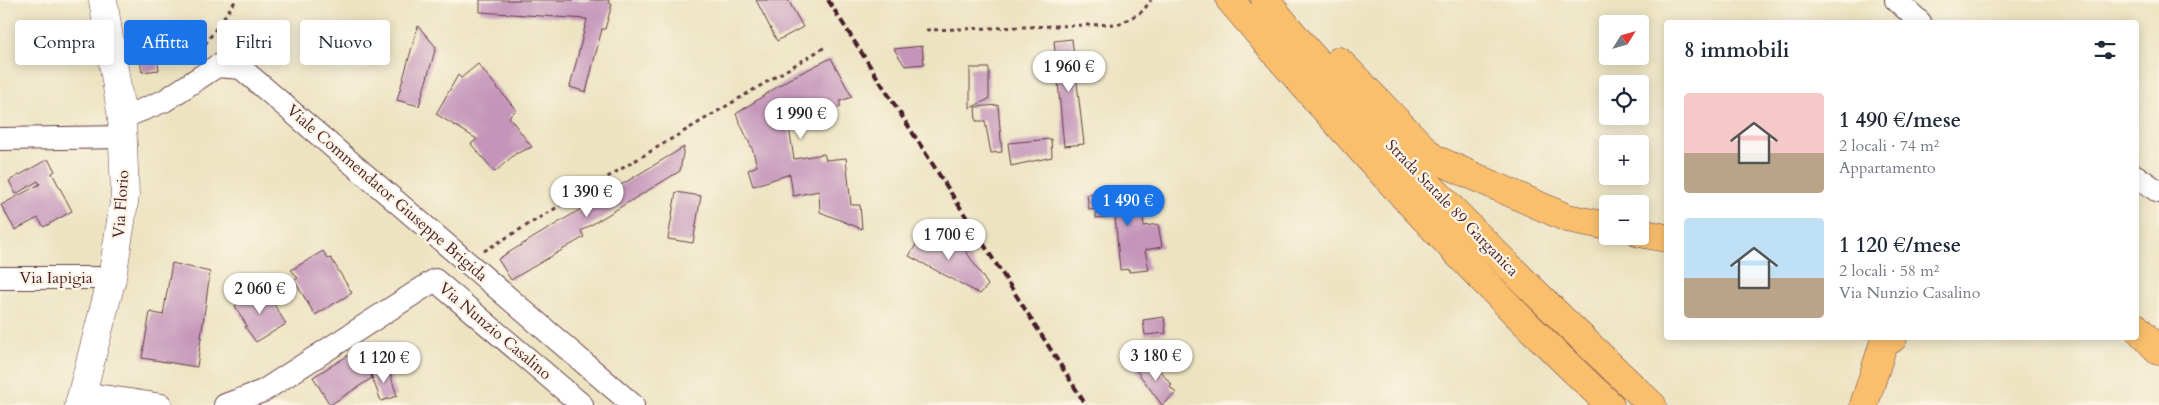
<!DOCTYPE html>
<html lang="it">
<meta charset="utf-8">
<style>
:root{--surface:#fff;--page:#f6f6f7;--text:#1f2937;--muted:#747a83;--accent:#1a73e8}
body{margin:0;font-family:Cardo,serif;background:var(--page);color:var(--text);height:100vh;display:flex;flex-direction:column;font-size:19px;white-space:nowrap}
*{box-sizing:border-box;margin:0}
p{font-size:16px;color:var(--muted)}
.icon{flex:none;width:28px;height:28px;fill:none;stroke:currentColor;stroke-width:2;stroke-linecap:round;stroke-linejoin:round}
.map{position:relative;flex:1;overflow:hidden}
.details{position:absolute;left:1664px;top:20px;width:475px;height:320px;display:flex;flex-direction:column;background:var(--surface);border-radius:5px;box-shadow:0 2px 12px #0003}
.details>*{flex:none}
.top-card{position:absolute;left:15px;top:20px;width:475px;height:45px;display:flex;gap:10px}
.needle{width:32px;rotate:53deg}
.controls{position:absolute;left:1599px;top:15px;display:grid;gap:10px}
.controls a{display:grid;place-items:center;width:50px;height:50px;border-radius:5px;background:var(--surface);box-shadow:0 2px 12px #0003;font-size:25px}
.price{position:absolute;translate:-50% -42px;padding:0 11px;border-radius:18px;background:#fff;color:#222;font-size:16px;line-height:32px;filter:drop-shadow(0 1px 2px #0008)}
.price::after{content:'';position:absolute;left:50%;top:30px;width:15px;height:11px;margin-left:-8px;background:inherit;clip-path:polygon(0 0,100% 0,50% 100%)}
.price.current{background:var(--accent);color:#fff}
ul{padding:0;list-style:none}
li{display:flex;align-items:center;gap:15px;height:125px;padding:0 20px}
li span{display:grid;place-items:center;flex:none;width:140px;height:100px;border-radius:5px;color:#555}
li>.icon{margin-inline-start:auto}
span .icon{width:60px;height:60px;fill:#fffc;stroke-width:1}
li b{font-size:21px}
h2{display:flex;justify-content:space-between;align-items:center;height:60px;padding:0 20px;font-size:21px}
.pill{padding:0 18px;border-radius:5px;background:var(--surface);box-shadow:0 2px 12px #0003;font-size:18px;line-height:45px}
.pill.current{background:var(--accent);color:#fff}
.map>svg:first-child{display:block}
</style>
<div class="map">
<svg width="2159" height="405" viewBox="0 0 2159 405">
<rect width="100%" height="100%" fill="#fcf5e5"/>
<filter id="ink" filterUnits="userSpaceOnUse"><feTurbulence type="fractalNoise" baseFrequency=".02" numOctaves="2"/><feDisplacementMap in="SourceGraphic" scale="10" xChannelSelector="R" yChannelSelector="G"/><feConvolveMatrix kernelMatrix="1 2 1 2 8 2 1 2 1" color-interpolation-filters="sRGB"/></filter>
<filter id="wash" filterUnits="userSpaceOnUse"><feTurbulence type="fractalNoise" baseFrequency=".0096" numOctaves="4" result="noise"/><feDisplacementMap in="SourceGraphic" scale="20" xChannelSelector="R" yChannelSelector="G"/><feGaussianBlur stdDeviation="1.12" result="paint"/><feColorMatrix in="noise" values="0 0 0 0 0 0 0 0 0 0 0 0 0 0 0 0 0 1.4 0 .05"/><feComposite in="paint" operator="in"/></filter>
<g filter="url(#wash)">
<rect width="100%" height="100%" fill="#ece3c1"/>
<g id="blocks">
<!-- building -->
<g fill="#c495ba">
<path d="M480,0h129v3l3,1 -7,25h-3l-16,63 -16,-5 17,-68 -107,-7z"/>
<path d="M756,0h32l15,27 -26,14z"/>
<path d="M418,26l18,21 -17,59 -22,-6z"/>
<path d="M154,33l5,37 -17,2 -6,-37z"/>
<path d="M1072,39l12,105 -20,2 -10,-105z"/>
<path d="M922,46l2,18 -19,2 -11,-17z"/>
<path d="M831,58l21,39 -12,4v6l-53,8 7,44 30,-5 2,6 20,-2 5,47h9l2,24 -42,-17 -1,-21 -26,5 -3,-22 -37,12 -5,-16 9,-4 -4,-15 -17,-37 53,-35z"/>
<path d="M478,64l38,46 -7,7 23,30 -17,7 -20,18 -24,-28 6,-5 -41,-25 22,-39 3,3z"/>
<path d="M970,68h19v31l-19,9z"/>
<path d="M998,105l4,47 -11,1 -6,-32h-9l-1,-14z"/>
<path d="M1051,139l1,18 -41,9 -3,-23z"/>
<path d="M684,147l-4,24 -99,60 3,6 -73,43 -13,-21z"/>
<path d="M48,159l7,12 -3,2 20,38 -28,16 -6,-9 -23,12 -14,-25 39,-21 -2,-3 -22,13 -7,-13z"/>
<path d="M1140,189l4,37 14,-2 4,23 -17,3 4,20 -20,2v-3l-9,1 -5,-54 -19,2v-9l-7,1 -2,-15z"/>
<path d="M676,192l25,4 -8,47 -25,-4z"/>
<path d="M925,230l20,11 3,-5 12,6 28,43 -8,9 -71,-38z"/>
<path d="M323,251l5,8 3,-1 21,35 -37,22 -21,-35 4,-2 -7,-8z"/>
<path d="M172,263l38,9 -13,95 -55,-9 8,-46 13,3z"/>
<path d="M264,288l22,36 -30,18 -11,-15 2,-1 -12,-20z"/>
<path d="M1164,317l2,16 -21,2 -2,-15z"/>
<path d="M362,347l10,31 -42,27 -17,-28z"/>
<path d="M1150,359l22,26 -2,2 6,6 -14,12 -26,-35z"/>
<path d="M388,367l9,29 -16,5 -11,-29z"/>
</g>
</g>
</g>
<g filter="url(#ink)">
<use href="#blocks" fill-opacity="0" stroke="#623c42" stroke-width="1"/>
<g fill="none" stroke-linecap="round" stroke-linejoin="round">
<!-- minor casing -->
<g stroke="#623c42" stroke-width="24">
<g id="minor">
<path d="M1896,0l24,22"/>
<path d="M122,118l42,-17 53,-35 24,2 392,337"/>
<path d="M0,139l124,-2"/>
<path d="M2136,176l23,16"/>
<path d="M0,278h112"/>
<path d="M82,393l79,12"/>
<path d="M225,405l38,-14 172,-111 147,125"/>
</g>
</g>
<!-- tertiary casing -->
<g stroke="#623c42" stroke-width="29">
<path id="tertiary" d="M79,405l33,-127 13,-82 -3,-78 -19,-118"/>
</g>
<!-- trunk casing -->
<g stroke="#623c42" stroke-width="29">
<g id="trunk">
<path d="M1230,0c120,142 245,278 380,405"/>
<path d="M1265,0c118,145 251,276 387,405"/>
<path d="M1339,61l94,97 134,60 41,8"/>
<path d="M1640,233l26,5"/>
<path d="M2136,327l23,24"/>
<path d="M1864,405l19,-60 10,-7"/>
</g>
</g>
<!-- path -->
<g stroke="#623c42" stroke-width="3" stroke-dasharray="4 4" stroke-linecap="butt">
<path d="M926,30l194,-6 23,-13 8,-11"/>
<path d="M205,51l-2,-4 33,-47"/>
<path d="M484,251l341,-204"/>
</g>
<!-- minor -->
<use href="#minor" stroke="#fff" stroke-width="22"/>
<!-- tertiary -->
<use href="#tertiary" stroke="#fff" stroke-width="28"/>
<!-- trunk -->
<use href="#trunk" stroke="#f9bf6d" stroke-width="28"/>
<!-- rail -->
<path stroke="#4a1f2b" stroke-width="4" stroke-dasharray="8 4" stroke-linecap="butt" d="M828,0l258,405"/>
</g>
</g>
<g text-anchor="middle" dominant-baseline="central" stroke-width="4.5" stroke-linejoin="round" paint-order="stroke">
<!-- street labels -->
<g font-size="16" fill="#4a1f2b" stroke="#fcf5e5">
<text transform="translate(387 193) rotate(41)">Viale Commendator Giuseppe Brigida</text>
<text transform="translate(121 204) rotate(-86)">Via Florio</text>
<text transform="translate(1452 208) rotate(46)">Strada Statale 89 Garganica</text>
<text x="56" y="278">Via Iapigia</text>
<text transform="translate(495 331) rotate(40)">Via Nunzio Casalino</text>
</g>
</g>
</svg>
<div class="controls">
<a><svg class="needle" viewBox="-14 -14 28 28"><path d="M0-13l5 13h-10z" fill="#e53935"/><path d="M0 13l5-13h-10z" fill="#747a83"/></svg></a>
<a><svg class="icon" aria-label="locate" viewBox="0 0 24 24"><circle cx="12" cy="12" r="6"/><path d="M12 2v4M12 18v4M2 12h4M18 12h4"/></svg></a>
<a>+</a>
<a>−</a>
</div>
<b class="price" style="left:1069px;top:93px">1 960 €</b>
<b class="price" style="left:801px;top:140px">1 990 €</b>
<b class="price" style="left:587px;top:218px">1 390 €</b>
<b class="price current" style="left:1128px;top:227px">1 490 €</b>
<b class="price" style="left:949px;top:261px">1 700 €</b>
<b class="price" style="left:260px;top:315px">2 060 €</b>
<b class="price" style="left:1156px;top:382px">3 180 €</b>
<b class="price" style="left:384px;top:384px">1 120 €</b>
<div class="top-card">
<a class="pill">Compra</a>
<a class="pill current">Affitta</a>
<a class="pill">Filtri</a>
<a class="pill">Nuovo</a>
</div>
<section class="details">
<h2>8 immobili<svg class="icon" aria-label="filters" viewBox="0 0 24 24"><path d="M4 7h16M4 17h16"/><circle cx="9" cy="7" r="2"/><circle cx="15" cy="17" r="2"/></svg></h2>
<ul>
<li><span style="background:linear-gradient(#f6c9c9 60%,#b9a48a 0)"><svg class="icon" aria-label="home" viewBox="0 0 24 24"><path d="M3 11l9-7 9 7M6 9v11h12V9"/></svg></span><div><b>1 490 €/mese</b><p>2 locali · 74 m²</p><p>Appartamento</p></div></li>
<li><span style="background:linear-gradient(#bfe0f5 60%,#b9a48a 0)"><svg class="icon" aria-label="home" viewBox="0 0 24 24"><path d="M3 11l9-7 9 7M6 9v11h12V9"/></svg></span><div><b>1 120 €/mese</b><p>2 locali · 58 m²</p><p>Via Nunzio Casalino</p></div></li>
</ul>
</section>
</div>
